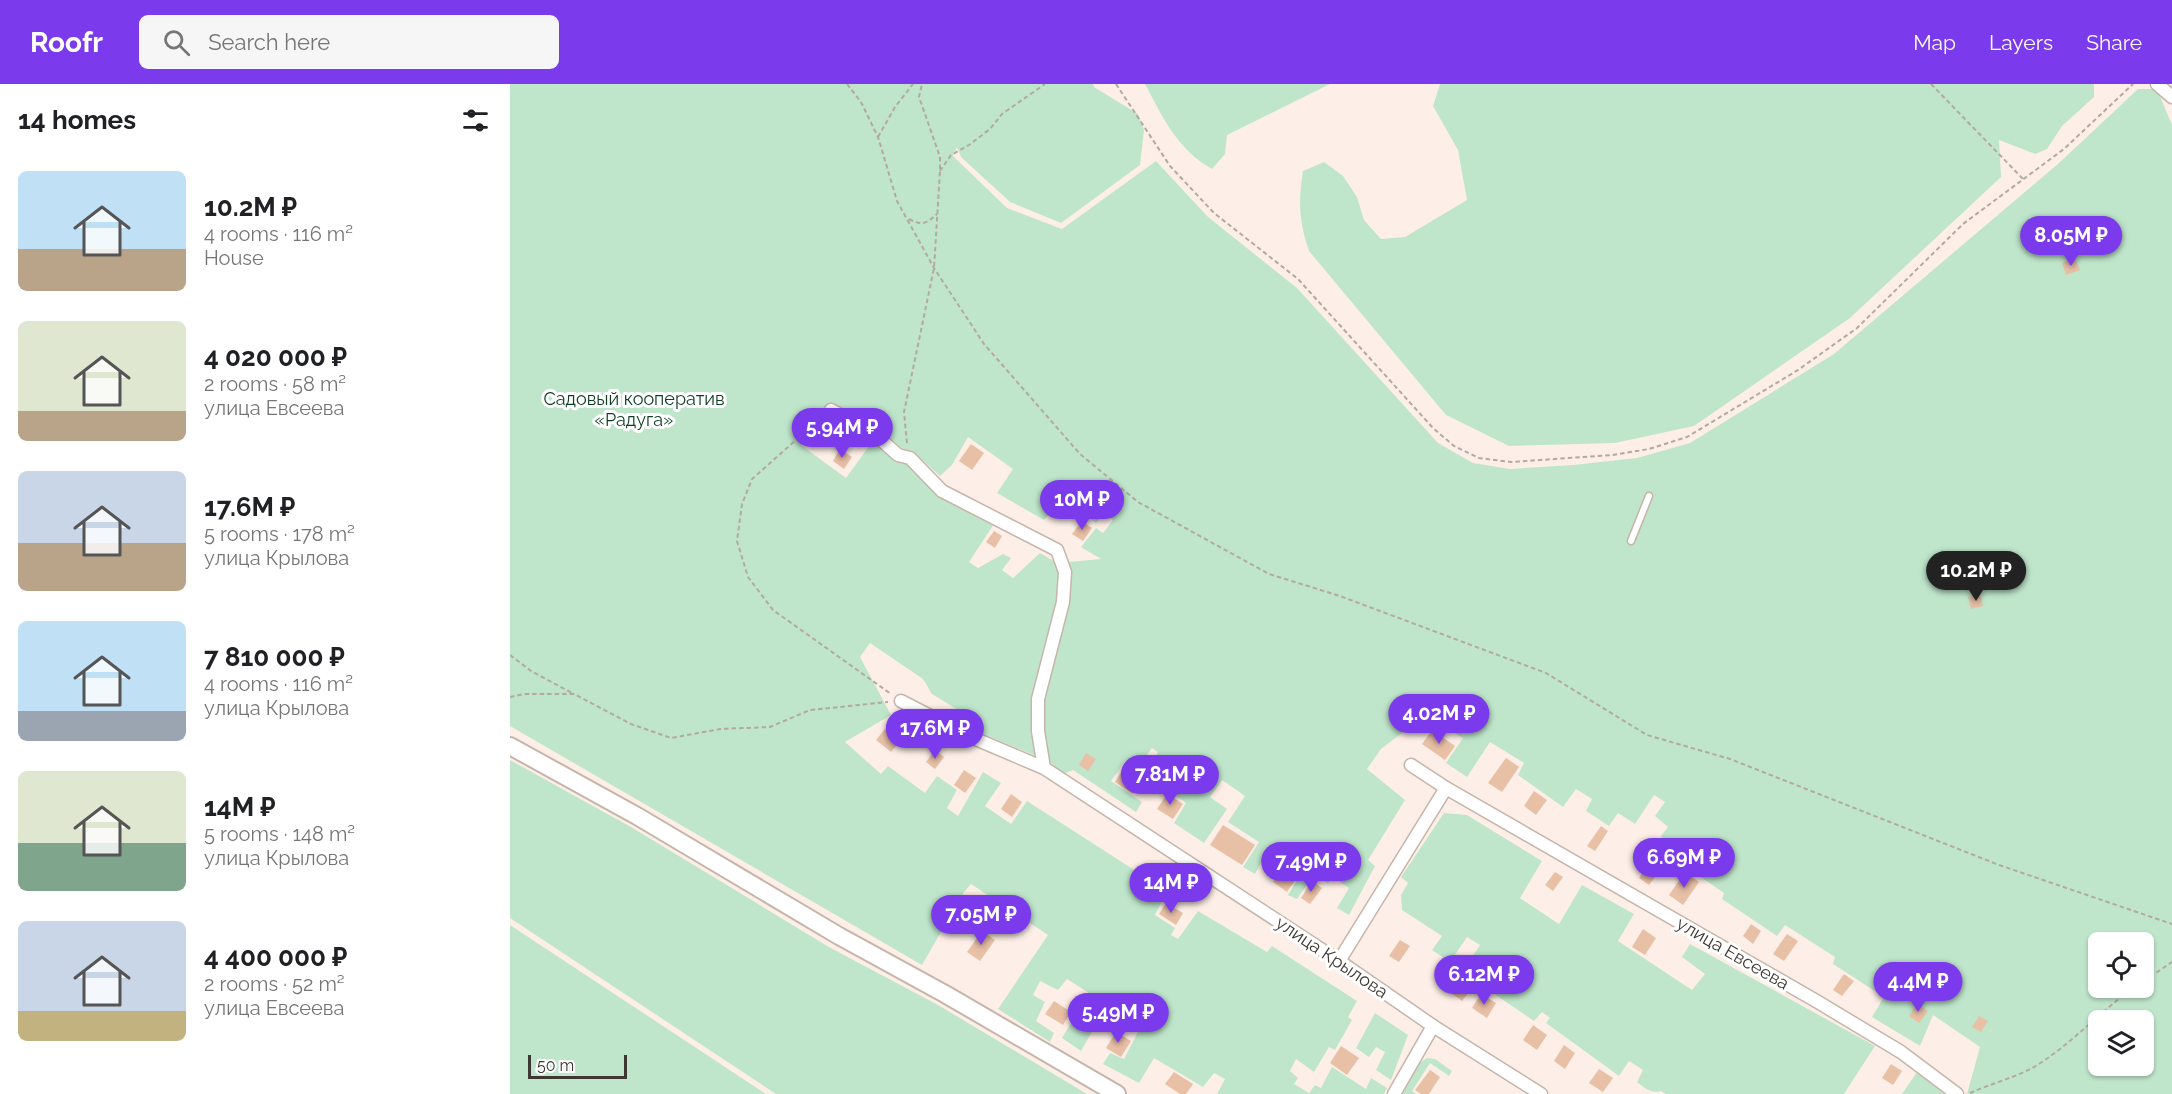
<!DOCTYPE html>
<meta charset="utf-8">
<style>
:root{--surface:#fff;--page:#f6f6f6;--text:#202124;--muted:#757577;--accent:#7c3aed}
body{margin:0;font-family:Raleway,sans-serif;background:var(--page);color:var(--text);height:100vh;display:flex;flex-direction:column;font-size:22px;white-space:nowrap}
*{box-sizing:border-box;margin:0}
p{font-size:20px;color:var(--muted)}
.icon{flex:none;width:33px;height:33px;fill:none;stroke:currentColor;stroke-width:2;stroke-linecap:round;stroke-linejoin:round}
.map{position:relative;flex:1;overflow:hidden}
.side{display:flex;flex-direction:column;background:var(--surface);width:510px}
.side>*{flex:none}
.fabs{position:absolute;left:1578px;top:848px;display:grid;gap:12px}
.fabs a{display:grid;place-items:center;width:66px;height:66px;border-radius:9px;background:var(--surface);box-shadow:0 2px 4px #0004;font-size:30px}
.scale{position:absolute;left:18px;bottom:15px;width:99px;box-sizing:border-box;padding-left:6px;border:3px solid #3e3833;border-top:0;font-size:16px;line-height:21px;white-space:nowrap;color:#3e3833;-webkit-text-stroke:4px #fff;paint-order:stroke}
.price{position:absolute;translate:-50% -51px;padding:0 14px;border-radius:21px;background:var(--accent);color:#fff;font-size:20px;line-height:39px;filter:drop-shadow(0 2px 3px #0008)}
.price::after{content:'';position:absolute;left:50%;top:36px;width:18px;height:14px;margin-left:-9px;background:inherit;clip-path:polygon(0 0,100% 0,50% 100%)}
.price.current{background:#222;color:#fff}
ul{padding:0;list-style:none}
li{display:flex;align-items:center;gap:18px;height:150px;padding:0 18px}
li span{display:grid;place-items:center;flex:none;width:168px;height:120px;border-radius:9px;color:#555}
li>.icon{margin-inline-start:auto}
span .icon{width:72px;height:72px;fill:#fffc;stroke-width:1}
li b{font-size:26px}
h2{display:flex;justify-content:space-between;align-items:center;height:72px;padding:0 18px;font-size:26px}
header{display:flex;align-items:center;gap:36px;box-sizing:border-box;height:84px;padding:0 30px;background:var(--accent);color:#fff}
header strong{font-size:28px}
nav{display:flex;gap:33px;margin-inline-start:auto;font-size:21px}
.search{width:420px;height:54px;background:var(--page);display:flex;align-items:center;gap:15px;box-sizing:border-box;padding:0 21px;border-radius:9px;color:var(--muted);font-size:22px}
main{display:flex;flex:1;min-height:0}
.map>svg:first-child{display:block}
</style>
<header>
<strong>Roofr</strong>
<div class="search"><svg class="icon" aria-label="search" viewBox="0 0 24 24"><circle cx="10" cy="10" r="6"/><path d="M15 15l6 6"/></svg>Search here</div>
<nav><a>Map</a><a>Layers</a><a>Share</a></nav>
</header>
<main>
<section class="side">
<h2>14 homes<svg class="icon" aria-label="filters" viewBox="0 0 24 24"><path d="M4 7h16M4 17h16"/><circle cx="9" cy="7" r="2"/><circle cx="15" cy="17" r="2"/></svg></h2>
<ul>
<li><span style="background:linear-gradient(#bfe0f5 65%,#b9a48a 0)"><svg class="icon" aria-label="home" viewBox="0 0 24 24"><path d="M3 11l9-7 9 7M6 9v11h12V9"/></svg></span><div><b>10.2M ₽</b><p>4 rooms · 116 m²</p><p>House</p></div></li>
<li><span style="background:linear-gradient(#dfe7d0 75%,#b9a48a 0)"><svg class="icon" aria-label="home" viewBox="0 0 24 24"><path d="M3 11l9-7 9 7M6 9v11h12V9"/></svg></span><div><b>4 020 000 ₽</b><p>2 rooms · 58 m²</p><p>улица Евсеева</p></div></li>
<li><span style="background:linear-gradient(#c9d6e8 60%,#b9a48a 0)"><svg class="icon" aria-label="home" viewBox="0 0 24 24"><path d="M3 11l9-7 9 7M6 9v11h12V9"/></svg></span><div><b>17.6M ₽</b><p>5 rooms · 178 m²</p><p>улица Крылова</p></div></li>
<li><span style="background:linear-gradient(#bfe0f5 75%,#9aa5b1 0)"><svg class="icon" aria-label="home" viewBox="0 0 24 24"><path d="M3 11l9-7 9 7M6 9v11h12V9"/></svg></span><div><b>7 810 000 ₽</b><p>4 rooms · 116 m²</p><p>улица Крылова</p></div></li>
<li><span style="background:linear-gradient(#dfe7d0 60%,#7fa58c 0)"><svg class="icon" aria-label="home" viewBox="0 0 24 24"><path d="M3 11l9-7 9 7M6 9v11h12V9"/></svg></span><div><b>14M ₽</b><p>5 rooms · 148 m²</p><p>улица Крылова</p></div></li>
<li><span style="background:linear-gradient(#c9d6e8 75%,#c2b280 0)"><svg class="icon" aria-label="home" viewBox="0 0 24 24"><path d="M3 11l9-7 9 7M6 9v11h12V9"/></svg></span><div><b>4 400 000 ₽</b><p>2 rooms · 52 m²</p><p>улица Евсеева</p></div></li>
</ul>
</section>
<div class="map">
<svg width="1662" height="1010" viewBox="0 0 1662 1010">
<rect width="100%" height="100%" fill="#fdefe7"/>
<!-- green -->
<g fill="#bfe6cb" fill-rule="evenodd">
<path d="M0,0h583l1,3 44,27 6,16 -4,35 -79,58 -51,-21 -49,-45 -4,-10 -4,9 54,52 55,21 94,-68 52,56 89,71 141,155 35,20 37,6 63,-4 64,-7 53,-15 144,-89 225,-191 79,-74h19l15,36v969h-205l13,-47 -47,-32 -13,31 -48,-29 12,-20 -51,-33 2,-7 -50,-32 -8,11 -55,-37 2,-6 -67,-46 7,-8 -3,-3 7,-9 -13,-11 10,-14 -11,-7 -19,29 -17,-11 -9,13 -23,-15 6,-12 -16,-10 -13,18 -45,-32 6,-12 -34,-21 -23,35 -21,-14 17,-25 -46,-30 -15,25 -21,16 -14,20 38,31 -37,60 7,6 -26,49 -12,-7 12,-20 -16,-11 -5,6 -14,-9 -17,25 -9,-4 11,-18 -21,-14 2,-5 -13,-7 -12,23 -12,-7 16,-25 -31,-20 17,-26 -23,-16 -12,17 17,12 -23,34 -30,-20 12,-20 -39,-29 11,-22 -6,-4 -14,19 -13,-6 -14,20 31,21 -6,10 -63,-42 -9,4 -16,-13 -69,-29 -8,-14 -39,-24 -9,-15 -53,-36 -10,14 31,58 -46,27 36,32 7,-8 37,27 12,-17 20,14 -10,18 11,8 25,-44 18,11 -16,23 26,18 16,-23 140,90 -12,24 20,13 -4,7 7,4 20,-28 69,41 5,-6 85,55 -9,16 4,3 -17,30 -6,-3 -15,25 -18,-13 -6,12 8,7 -4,6 15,9 6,-8 6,3 11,-21 34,22 5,-11 16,10 -3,6h-167l8,-15 -11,-6 -11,14 -49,-29 -15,25 -36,-19 7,-11 14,6 27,-52 -12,-8 -15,27 -23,-10 -20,35 -19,-13 27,-45 -22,-14 -9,11 -18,-9 -7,14 12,7 -9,19 18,12 -4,9 -52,-33 50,-74 -77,-51 -7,8 -42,73 -412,-239zM328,321l38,19 24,23 15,6 25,23 12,-11 16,-28 45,32 -16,24 47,27 12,-14 -5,-4 12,-13 6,5 7,-5 5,6 9,-9 6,7 -15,18 15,12 9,-10 8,7 -10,13 -7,-5 -15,19 20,12 -44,4 -17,-10 -27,25 -11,-8 9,-12 -8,-4 -25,14 -9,-6 25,-38 -53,-28 -33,-33 -17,-5 -19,-16 -26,36 -45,-33 24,-26 3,-13zM1588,858h46v45h-46zM1588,936h46v45h-46z"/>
<path d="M635,0h185l-103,51 -2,19 -13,15c-35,-20 -49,-51 -67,-85z"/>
<path d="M930,0h654v13l-32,29 -15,23 -12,5 -36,-14 2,37 -151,141 -156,108 -79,17 -106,3 -63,-31 -137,-164c-10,-30 -11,-49 -6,-80l21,-9 19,14 14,21 7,23 17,19 24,-2 62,-37 -9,-50 -25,-44z"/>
<path d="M0,676l121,67 198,120 109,58 149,89h-311l-266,-176z"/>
<path d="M934,729l23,2 75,46 -22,37 39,26 23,-39 52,29 -16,27 74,49 13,-16 -23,-17 8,-13 185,102 -31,48h-178l-5,-3c-9,3 -17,-3 -24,-9l6,-12 -14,-9 -10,15 -73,-53 4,-5 -8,-6 -8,9 -72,-49 18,-27 -13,-8 -17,25 -18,-12 10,-14 -40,-26 -1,-15 7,-12 -7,-6z"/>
<path d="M0,841l256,169h-256z"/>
<path d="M865,929l33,22 -17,45 -15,-10 9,-18 -9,-5 -7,10 -13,-9z"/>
<path d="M917,974l8,1 17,12 -3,5 -19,-13 -18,28 4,3h-16l18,-30z"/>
<path d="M1407,988l29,22h-44z"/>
</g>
<!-- building -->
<g fill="#e8c0a6">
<path d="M1565,174l5,12 -14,5 -4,-12z"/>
<path d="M461,360l13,9 -12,17 -13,-9z"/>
<path d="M330,365l12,8 -8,12 -11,-8z"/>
<path d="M572,437l10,7 -9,13 -11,-7z"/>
<path d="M484,447l8,5 -7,12 -9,-6z"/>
<path d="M1470,510l3,12 -12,3 -3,-12z"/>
<path d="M375,645l15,12 -9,11 -15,-12z"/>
<path d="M922,646l23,16 -10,14 -23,-16z"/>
<path d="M425,666l9,7 -9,12 -9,-7z"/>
<path d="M576,669l10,6 -8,12 -9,-6z"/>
<path d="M996,674l13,9 -17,25 -14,-9z"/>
<path d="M616,681l19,12 -12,17 -18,-12z"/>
<path d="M454,686l12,8 -11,15 -11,-8z"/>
<path d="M1024,707l13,9 -11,15 -12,-9z"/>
<path d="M501,710l11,8 -10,15 -11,-8z"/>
<path d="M657,710l16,10 -10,15 -16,-10z"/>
<path d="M713,741l32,20 -13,20 -32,-20z"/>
<path d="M1091,742l7,5 -13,20 -8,-5z"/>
<path d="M1143,774l10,8 -14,19 -10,-7z"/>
<path d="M773,785l13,10 -9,13 -14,-10z"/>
<path d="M1045,788l8,5 -10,14 -8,-6z"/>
<path d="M1175,788l14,10 -16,23 -14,-10z"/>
<path d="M802,797l10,7 -12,16 -9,-6z"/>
<path d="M656,819l17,10 -7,12 -17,-11z"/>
<path d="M1241,840l10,7 -8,13 -10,-8z"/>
<path d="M1133,845l13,9 -11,17 -13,-8z"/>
<path d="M472,847l13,9 -15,21 -13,-9z"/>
<path d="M1277,850l11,7 -14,20 -11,-7z"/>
<path d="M890,856l10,6 -11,16 -10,-6z"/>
<path d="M1334,890l10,7 -12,15 -9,-6z"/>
<path d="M947,891l16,12 -11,14 -15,-11z"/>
<path d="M971,910l15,9 -9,15 -15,-10z"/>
<path d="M544,917l17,11 -8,13 -18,-11z"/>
<path d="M1407,920l11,7 -9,12 -10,-7z"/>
<path d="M1469,932l9,5 -7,11 -9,-5z"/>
<path d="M1023,941l14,10 -10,15 -14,-10z"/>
<path d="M606,948l15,9 -10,16 -15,-9z"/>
<path d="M1054,961l11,8 -10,16 -11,-8z"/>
<path d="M831,962l18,12 -12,17 -17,-12z"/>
<path d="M1381,980l11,7 -9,14 -11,-7z"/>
<path d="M1089,985l14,9 -10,14 -14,-9z"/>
<path d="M920,986l10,7 -11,17h-8l-6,-4z"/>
<path d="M664,988l19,12 -7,10h-6l-15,-10z"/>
</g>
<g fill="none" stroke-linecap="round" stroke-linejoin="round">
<!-- lane casing -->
<g stroke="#c5b5aa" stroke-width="9">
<path id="lane" d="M1121,457l18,-45"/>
</g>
<!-- street casing -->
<g stroke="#c5b5aa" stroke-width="15">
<g id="street">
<path d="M1647,0l15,13"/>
<path d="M321,326l39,20 28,25 12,3 32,33 115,59 8,22 -2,30 -25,97v32l6,37"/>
<path d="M391,617l70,36 73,31 295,193 94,65 108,68"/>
<path d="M901,681l35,23 372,214 83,50 56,42"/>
<path d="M829,877l107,-173"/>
<path d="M884,1010l39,-68"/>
</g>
</g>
<!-- secondary casing -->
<g stroke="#c5b5aa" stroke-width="20">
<path id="secondary" d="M0,662l127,70 202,120 106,58 172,100"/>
</g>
<!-- path -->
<g stroke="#b4a9a2" stroke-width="2" stroke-dasharray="4.5 3" stroke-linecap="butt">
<path d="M337,0l14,18 17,35 19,64 37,67 50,76 96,110 58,48 131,72 71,22 206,77 101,62 83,24 269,106 173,59"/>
<path d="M606,0l54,82 44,47 84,66 135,149 21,18 25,12 32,4 102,-7 36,-6 38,-12 111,-67 59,-42 106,-104 101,-75 69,-65"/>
<path d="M1421,0l93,96"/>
<path d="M368,53l17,-30 18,-23"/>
<path d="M430,87l11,-16 18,-10 21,-16 12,-15 43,-30"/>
<path d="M399,135c13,7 17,5 28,-5"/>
<path d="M312,333l-70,62 -10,25 -5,37 11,36 25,33 118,84"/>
<path d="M397,359l-3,-31 30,-144 6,-97v-14l-21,-60 3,-13"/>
<path d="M0,571l21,16 41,22"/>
<path d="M0,613l14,-3h50l57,30 40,14 49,-9 50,-2 40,-17 78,-8"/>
<path d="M1634,897l28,-19"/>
<path d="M1460,1009c20,-9 44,-15 64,-26 37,-22 66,-56 101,-80"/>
</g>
<!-- lane -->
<use href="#lane" stroke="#fff" stroke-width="6"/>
<!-- street -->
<use href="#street" stroke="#fff" stroke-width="12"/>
<!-- secondary -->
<use href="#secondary" stroke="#fff" stroke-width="16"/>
</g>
<g text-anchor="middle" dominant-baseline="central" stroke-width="6" stroke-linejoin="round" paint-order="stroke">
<!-- park labels -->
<g font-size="18" fill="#0e3e24" stroke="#fff">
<text x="124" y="314">Садовый кооператив<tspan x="124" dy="21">«Радуга»</tspan></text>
</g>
<!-- street labels -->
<g font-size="18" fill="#3e3833" stroke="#fff">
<text transform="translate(1223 869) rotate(30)">улица Евсеева</text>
<text transform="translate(822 873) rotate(34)">улица Крылова</text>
</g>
</g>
</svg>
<div class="fabs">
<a><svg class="icon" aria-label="locate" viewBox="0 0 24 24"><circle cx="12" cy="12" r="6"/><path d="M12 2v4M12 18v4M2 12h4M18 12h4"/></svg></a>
<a><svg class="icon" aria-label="layers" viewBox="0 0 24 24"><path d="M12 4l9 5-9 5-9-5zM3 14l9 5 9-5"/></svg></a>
</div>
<div class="scale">50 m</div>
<b class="price" style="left:1561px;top:183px">8.05M ₽</b>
<b class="price" style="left:332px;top:375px">5.94M ₽</b>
<b class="price" style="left:572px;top:447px">10M ₽</b>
<b class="price current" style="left:1466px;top:518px">10.2M ₽</b>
<b class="price" style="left:929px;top:661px">4.02M ₽</b>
<b class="price" style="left:425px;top:676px">17.6M ₽</b>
<b class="price" style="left:660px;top:722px">7.81M ₽</b>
<b class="price" style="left:1174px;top:805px">6.69M ₽</b>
<b class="price" style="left:801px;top:809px">7.49M ₽</b>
<b class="price" style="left:661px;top:830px">14M ₽</b>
<b class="price" style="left:471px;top:862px">7.05M ₽</b>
<b class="price" style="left:974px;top:922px">6.12M ₽</b>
<b class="price" style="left:1408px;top:929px">4.4M ₽</b>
<b class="price" style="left:608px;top:960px">5.49M ₽</b>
</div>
</main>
